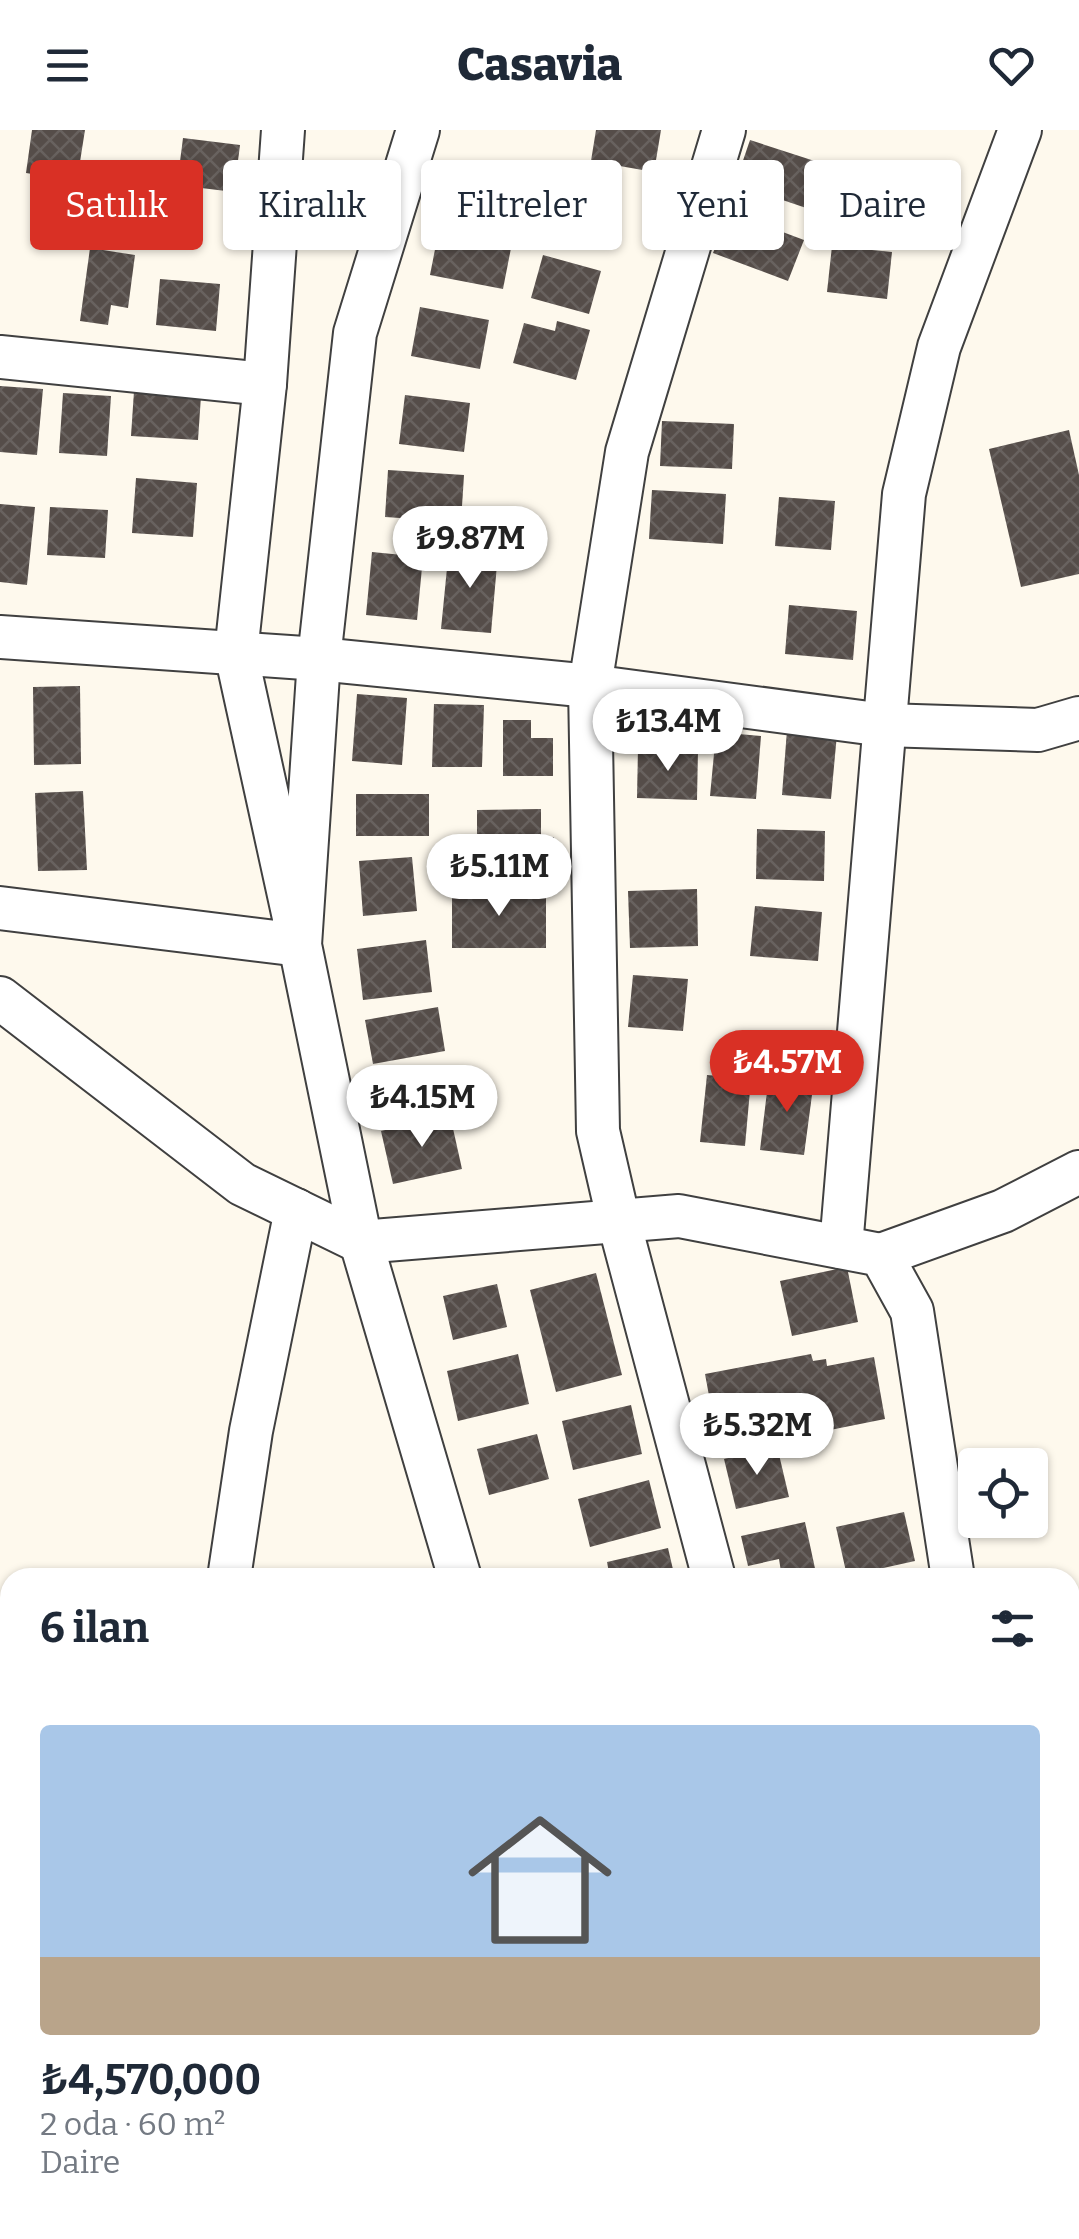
<!DOCTYPE html>
<html lang="tr">
<meta charset="utf-8">
<style>
:root{--surface:#fff;--page:#f6f6f7;--text:#1f2937;--muted:#747a83;--line:#e0e1e3;--accent:#d93025}
body{margin:0;font-family:Bitter,serif;background:var(--page);color:var(--text);height:100vh;display:flex;flex-direction:column;font-size:38px;white-space:nowrap}
*{box-sizing:border-box;margin:0}
p{font-size:32px;color:var(--muted)}
.icon{flex:none;width:55px;height:55px;fill:none;stroke:currentColor;stroke-width:2;stroke-linecap:round;stroke-linejoin:round}
.map{position:relative;flex:1;overflow:hidden}
.sheet{position:absolute;left:0px;top:1438px;width:1080px;height:672px;display:flex;flex-direction:column;background:var(--surface);border-radius:30px 30px 0 0;box-shadow:0 2px 8px #0004}
.sheet>*{flex:none}
.guide{position:absolute;left:30px;top:30px;width:1020px;height:90px;display:flex;gap:20px}
.fabs{position:absolute;left:958px;top:1318px;display:grid;gap:20px}
.fabs a{display:grid;place-items:center;width:90px;height:90px;border-radius:10px;background:var(--surface);box-shadow:0 2px 8px #0004;font-size:50px}
.price{position:absolute;translate:-50% -85px;padding:0 22px;border-radius:35px;background:#fff;color:#222;font-size:32px;line-height:65px;filter:drop-shadow(0 2px 5px #0008)}
.price::after{content:'';position:absolute;left:50%;top:60px;width:30px;height:22px;margin-left:-15px;background:inherit;clip-path:polygon(0 0,100% 0,50% 100%)}
.price.active{background:var(--accent);color:#fff}
ul{padding:0;list-style:none}
li{display:grid;align-content:center;gap:20px;height:530px;padding:0 40px}
li+li{border-top:2px solid var(--line)}
li span{display:grid;place-items:center;height:310px;border-radius:10px;color:#555}
li>.icon{margin-inline-start:auto}
span .icon{width:180px;height:180px;fill:#fffc;stroke-width:1}
li b{font-size:42px}
h2{display:flex;justify-content:space-between;align-items:center;height:120px;padding:0 40px;font-size:42px}
.chip{padding:0 35px;border-radius:10px;background:var(--surface);box-shadow:0 2px 8px #0004;font-size:35px;line-height:90px}
.chip.active{background:var(--accent);color:#fff}
header{display:flex;justify-content:space-between;align-items:center;height:130px;padding:0 40px;background:var(--surface);font-size:45px;font-weight:800}
.map>svg:first-child{display:block}
</style>
<header><svg class="icon" aria-label="menu" viewBox="0 0 24 24"><path d="M4 6h16M4 12h16M4 18h16"/></svg>Casavia<svg class="icon" aria-label="heart" viewBox="0 0 24 24"><path d="M12 20l-8-8c-3-5 5-10 8-4 3-6 11-1 8 4z"/></svg></header>
<div class="map">
<svg width="1079" height="2109" viewBox="0 0 1079 2109">
<defs>
<pattern id="grass-dots" width="8" height="8" patternUnits="userSpaceOnUse" patternTransform="scale(2.5)"><rect width="8" height="8" fill="#d4e7b8"/><path d="M2 2h.1M6 6h.1" fill="none" stroke="#b5c59d" stroke-width="1.8" stroke-linecap="round"/></pattern>
<pattern id="building-cross-hatch" width="8" height="8" patternUnits="userSpaceOnUse" patternTransform="scale(2.5)"><rect width="8" height="8" fill="#554d49"/><path d="M0 0l8 8M0 8l8-8" fill="none" stroke="#68625f"/></pattern>
</defs>
<rect width="100%" height="100%" fill="#fef9ed"/>
<!-- grass -->
<path fill="url(#grass-dots)" d="M313,2100h87l-29,9h-84z"/>
<!-- building -->
<g fill="url(#building-cross-hatch)">
<path d="M32,0h53l-8,51 -51,-8z"/>
<path d="M596,0h65l-7,42 -63,-11z"/>
<path d="M183,8l57,7 -6,47 -57,-7z"/>
<path d="M750,10l77,25 -15,45 -77,-26z"/>
<path d="M156,56l37,4 -4,42 -38,-5z"/>
<path d="M729,82l75,28 -16,41 -75,-28z"/>
<path d="M439,99l73,14 -9,46 -73,-14z"/>
<path d="M832,116l60,6 -5,47 -60,-7z"/>
<path d="M90,118l45,7 -7,53 -17,-3 -3,20 -28,-4z"/>
<path d="M543,125l58,16 -12,43 -58,-16z"/>
<path d="M160,149l60,5 -4,47 -60,-6z"/>
<path d="M420,177l69,13 -9,49 -69,-13z"/>
<path d="M557,191l33,9 -14,50 -63,-17 11,-40 31,8z"/>
<path d="M0,256l43,3 -6,66 -37,-3z"/>
<path d="M134,261l67,5 -3,44 -67,-4z"/>
<path d="M63,263l48,3 -4,60 -48,-3z"/>
<path d="M405,265l65,8 -6,49 -65,-8z"/>
<path d="M662,291l72,3 -2,45 -72,-3z"/>
<path d="M1069,300l10,45v99l-58,13 -32,-138z"/>
<path d="M388,340l76,5 -3,47 -76,-5z"/>
<path d="M136,348l61,5 -4,54 -61,-4z"/>
<path d="M652,360l74,4 -3,50 -74,-5z"/>
<path d="M779,367l56,4 -4,49 -56,-4z"/>
<path d="M0,374l35,3 -8,78 -27,-3z"/>
<path d="M50,377l58,3 -3,48 -58,-3z"/>
<path d="M449,418l49,5 -7,80 -50,-4z"/>
<path d="M372,422l51,5 -6,63 -51,-5z"/>
<path d="M789,475l68,6 -4,49 -68,-6z"/>
<path d="M80,556l1,78 -47,1 -1,-78z"/>
<path d="M357,564l50,4 -5,67 -50,-4z"/>
<path d="M434,574l50,1 -2,62h-50z"/>
<path d="M503,590h28v18h22v38h-50z"/>
<path d="M787,600l50,4 -6,65 -49,-4z"/>
<path d="M716,602l45,4 -5,63 -46,-3z"/>
<path d="M638,618l60,2 -1,50 -60,-2z"/>
<path d="M83,661l4,79 -49,1 -3,-78z"/>
<rect x="356" y="664" width="73" height="42"/>
<path d="M541,679v28h13l1,22 -78,1v-50z"/>
<path d="M757,699l68,2 -1,50 -68,-2z"/>
<path d="M412,727l5,54 -54,5 -4,-55z"/>
<path d="M697,759l1,57 -68,2 -2,-57z"/>
<path d="M452,760l94,1v57h-94z"/>
<path d="M755,776l67,6 -4,49 -68,-5z"/>
<path d="M426,810l6,52 -69,8 -6,-51z"/>
<path d="M633,845l55,4 -5,52 -55,-4z"/>
<path d="M438,877l7,44 -72,13 -8,-44z"/>
<path d="M707,945l44,4 -6,67 -45,-4z"/>
<path d="M769,945l45,5 -10,75 -44,-5z"/>
<path d="M450,985l12,54 -69,15 -12,-53z"/>
<path d="M847,1137l11,55 -66,14 -12,-55z"/>
<path d="M596,1143l26,102 -66,17 -26,-102z"/>
<path d="M497,1154l10,43 -54,13 -10,-44z"/>
<path d="M518,1224l11,50 -71,17 -11,-50z"/>
<path d="M811,1224l2,7 13,-2 1,7 47,-9 11,62 -70,14 -5,-24 -95,19 -10,-54z"/>
<path d="M631,1275l11,49 -69,16 -11,-49z"/>
<path d="M537,1304l12,45 -60,16 -12,-46z"/>
<path d="M777,1316l12,51 -53,12 -12,-50z"/>
<path d="M649,1350l12,48 -71,19 -12,-48z"/>
<path d="M904,1382l11,49 -68,15 -11,-49z"/>
<path d="M805,1392l11,51 -34,5 -3,-19 -31,7 -7,-30z"/>
<path d="M668,1418l7,30h-65l-3,-16z"/>
</g>
<g fill="none" stroke-linecap="round" stroke-linejoin="round">
<!-- minor casing -->
<g stroke="#404040" stroke-width="46">
<g id="minor">
<path d="M418,0l-63,203 -36,326 -19,286 61,297 99,336"/>
<path d="M0,227l265,27"/>
<path d="M0,507l319,22 271,27 294,39 154,5 41,-12"/>
<path d="M0,778l300,37 -64,-292 29,-269 18,-254"/>
<path d="M0,868l242,186 119,58 318,-26 202,39 31,56 41,267"/>
<path d="M841,1117l63,-753 35,-147 81,-217"/>
<path d="M881,1125l122,-44 76,-39"/>
<path d="M229,1448l22,-147 45,-221"/>
<path d="M714,1448l-95,-356 -21,-91 -8,-445 37,-234 97,-322"/>
<path d="M1070,1790l9,-3"/>
<path d="M0,1826l10,24"/>
<path d="M0,2074l10,3"/>
</g>
</g>
<!-- highway casing -->
<g stroke="#1e1e1e" stroke-width="59">
<g id="highway">
<path d="M1070,1859l9,-3"/>
<path d="M1070,1947l9,-1"/>
<path d="M205,2109l26,-9"/>
<path d="M451,2109l30,-9"/>
</g>
</g>
<!-- minor -->
<use href="#minor" stroke="#fff" stroke-width="42"/>
<!-- highway -->
<use href="#highway" stroke="#ee925b" stroke-width="55"/>
</g>
</svg>
<div class="fabs">
<a><svg class="icon" aria-label="locate" viewBox="0 0 24 24"><circle cx="12" cy="12" r="6"/><path d="M12 2v4M12 18v4M2 12h4M18 12h4"/></svg></a>
</div>
<b class="price" style="left:470px;top:461px">₺9.87M</b>
<b class="price" style="left:668px;top:644px">₺13.4M</b>
<b class="price" style="left:499px;top:789px">₺5.11M</b>
<b class="price active" style="left:787px;top:985px">₺4.57M</b>
<b class="price" style="left:422px;top:1020px">₺4.15M</b>
<b class="price" style="left:757px;top:1348px">₺5.32M</b>
<div class="guide">
<a class="chip active">Satılık</a>
<a class="chip">Kiralık</a>
<a class="chip">Filtreler</a>
<a class="chip">Yeni</a>
<a class="chip">Daire</a>
</div>
<section class="sheet">
<h2>6 ilan<svg class="icon" aria-label="filters" viewBox="0 0 24 24"><path d="M4 7h16M4 17h16"/><circle cx="9" cy="7" r="2"/><circle cx="15" cy="17" r="2"/></svg></h2>
<ul>
<li><span style="background:linear-gradient(#a9c7e8 75%,#b9a48a 0)"><svg class="icon" aria-label="home" viewBox="0 0 24 24"><path d="M3 11l9-7 9 7M6 9v11h12V9"/></svg></span><div><b>₺4,570,000</b><p>2 oda · 60 m²</p><p>Daire</p></div></li>
</ul>
</section>
</div>
